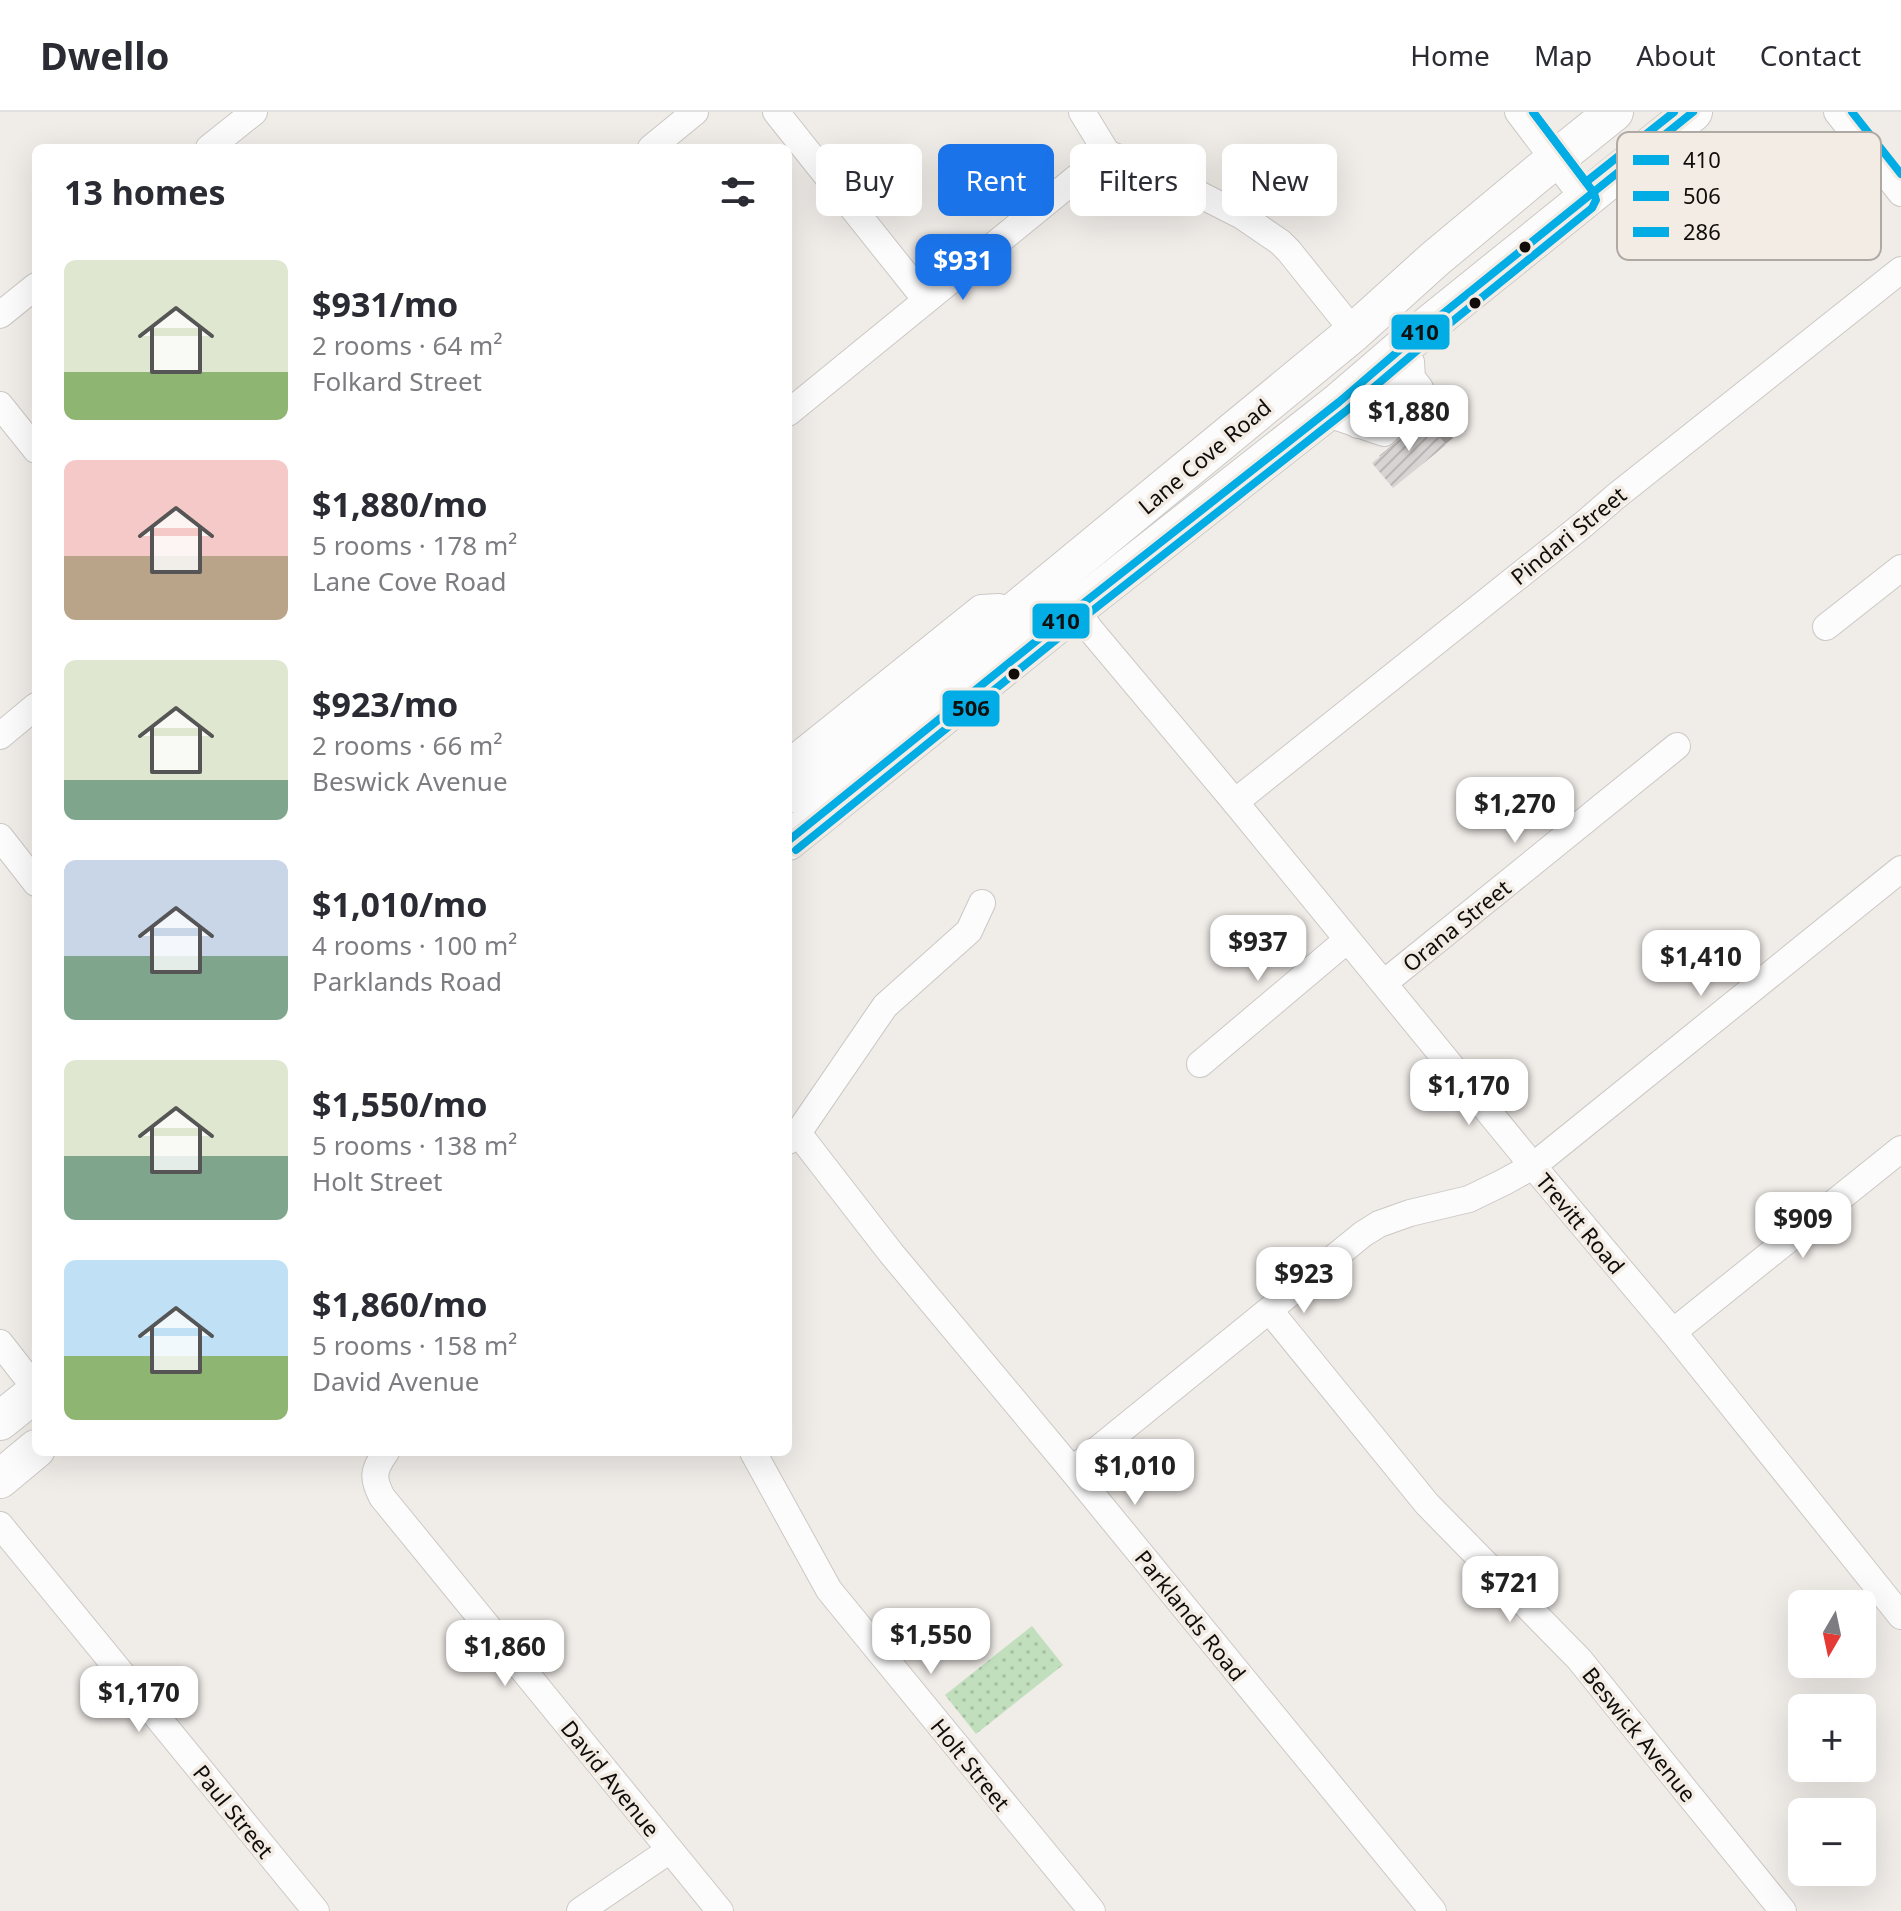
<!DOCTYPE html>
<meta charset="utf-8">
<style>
:root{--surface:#fff;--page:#f2f2f3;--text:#2b2b33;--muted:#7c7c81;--line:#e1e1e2;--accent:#1a73e8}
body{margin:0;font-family:"Noto Sans",sans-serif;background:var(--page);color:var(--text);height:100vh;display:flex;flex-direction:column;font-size:30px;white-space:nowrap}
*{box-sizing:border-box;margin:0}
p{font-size:26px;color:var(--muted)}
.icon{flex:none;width:44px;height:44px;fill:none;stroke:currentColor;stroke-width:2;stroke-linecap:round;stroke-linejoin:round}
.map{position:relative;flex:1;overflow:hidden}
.side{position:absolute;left:32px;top:32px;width:760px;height:1312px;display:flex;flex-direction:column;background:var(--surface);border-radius:12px;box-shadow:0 8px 32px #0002}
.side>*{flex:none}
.top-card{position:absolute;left:816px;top:32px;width:760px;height:72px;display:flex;gap:16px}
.needle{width:52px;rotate:189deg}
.tools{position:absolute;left:1788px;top:1478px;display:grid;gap:16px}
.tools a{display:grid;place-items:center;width:88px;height:88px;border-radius:12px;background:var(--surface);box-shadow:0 8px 32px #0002;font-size:40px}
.price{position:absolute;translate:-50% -68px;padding:0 18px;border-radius:16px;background:#fff;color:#222;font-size:26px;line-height:52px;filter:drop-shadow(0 2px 4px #0008)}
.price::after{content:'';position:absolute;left:50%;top:48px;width:24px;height:18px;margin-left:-12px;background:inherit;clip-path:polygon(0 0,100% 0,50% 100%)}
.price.selected{background:var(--accent);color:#fff}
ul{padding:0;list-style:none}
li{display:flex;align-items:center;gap:24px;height:200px;padding:0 32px}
li span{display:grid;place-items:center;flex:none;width:224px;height:160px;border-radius:12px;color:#555}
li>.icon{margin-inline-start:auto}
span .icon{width:96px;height:96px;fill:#fffc;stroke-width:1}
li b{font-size:34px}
h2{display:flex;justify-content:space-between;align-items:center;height:96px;padding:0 32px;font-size:34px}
.tag{padding:0 28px;border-radius:12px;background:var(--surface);box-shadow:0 8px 32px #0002;font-size:28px;line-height:72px}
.tag.selected{background:var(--accent);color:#fff}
header{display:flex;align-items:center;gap:48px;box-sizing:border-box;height:112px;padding:0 40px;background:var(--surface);border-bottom:2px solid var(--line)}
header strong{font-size:38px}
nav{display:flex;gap:44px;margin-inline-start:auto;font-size:28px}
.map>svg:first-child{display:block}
</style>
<header>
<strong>Dwello</strong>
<nav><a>Home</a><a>Map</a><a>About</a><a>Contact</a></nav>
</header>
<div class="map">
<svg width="1901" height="1799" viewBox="0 0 1901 1799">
<defs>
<pattern id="park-dots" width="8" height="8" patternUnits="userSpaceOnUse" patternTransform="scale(2)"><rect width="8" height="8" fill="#c1dfbd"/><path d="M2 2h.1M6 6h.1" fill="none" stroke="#a5bea1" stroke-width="1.8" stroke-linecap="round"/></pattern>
<pattern id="building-hatch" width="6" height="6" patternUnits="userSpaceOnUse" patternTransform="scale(2)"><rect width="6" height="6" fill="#d7d4d3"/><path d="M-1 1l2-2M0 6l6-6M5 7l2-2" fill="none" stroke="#b8b5b4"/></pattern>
<filter id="shadow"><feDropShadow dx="7" dy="-7" stdDeviation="0" flood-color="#0004"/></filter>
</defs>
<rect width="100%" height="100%" fill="#f0ece8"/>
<!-- park -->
<path fill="url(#park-dots)" d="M1032,1514l31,39 -87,69 -31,-39z"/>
<!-- building -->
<path fill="url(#building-hatch)" filter="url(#shadow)" d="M1424,307l22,26 -53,43 -21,-25 37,-30 4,-10z"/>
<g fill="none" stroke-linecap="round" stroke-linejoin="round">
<!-- minor casing -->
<g stroke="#cbc8c5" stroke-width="28">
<g id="minor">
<path d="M776,0l150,188"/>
<path d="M1082,0l25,41 66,28 69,35 38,26 9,9 65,81"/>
<path d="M1518,0l66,87"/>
<path d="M1837,0l64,81"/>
<path d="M209,36l45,-36"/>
<path d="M651,36l44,-36"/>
<path d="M0,203l36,-29"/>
<path d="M1411,250l1,16 8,10 1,14 -7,5"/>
<path d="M0,293l36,45"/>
<path d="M788,301l319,-260"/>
<path d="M1325,301l59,20 14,-13"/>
<path d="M1358,313l54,-47"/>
<path d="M1076,497l13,19 146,174 298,364 140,166 228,284"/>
<path d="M1826,515l75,-59"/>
<path d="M0,624l36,-30"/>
<path d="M788,651l193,-155 18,-1 15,5"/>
<path d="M1235,690l349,-278 31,-27 286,-227"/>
<path d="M0,725l36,46"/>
<path d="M1384,871l293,-237"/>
<path d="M1200,952l147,-124"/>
<path d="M798,1021l93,120 181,217 361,441"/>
<path d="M788,1029l10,-8 87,-127 84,-75 13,-28"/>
<path d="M1270,1199l157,193 152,155 204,252"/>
<path d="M1673,1220l228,-183"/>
<path d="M0,1231l36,46"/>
<path d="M386,1340c-13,18 -14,26 -4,45l338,414"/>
<path d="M753,1340l76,138 263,321"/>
<path d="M1072,1358l291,-236 16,-10 31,-11 59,-14 35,-17 29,-16 368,-297"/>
<path d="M0,1413l316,386"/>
<path d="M580,1799l90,-61"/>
</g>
</g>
<!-- highway casing -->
<g stroke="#cbc8c5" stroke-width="40">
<g id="highway">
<path d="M788,682l226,-182 340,-280 82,-74 96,-80 82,-66"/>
<path d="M788,729l288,-232 263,-207 86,-74 268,-216"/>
<path d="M0,1309l36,-29"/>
<path d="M0,1367l36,-30"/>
</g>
</g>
<!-- minor -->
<use href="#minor" stroke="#fdfcfc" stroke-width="26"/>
<!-- highway -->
<use href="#highway" stroke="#fdfcfc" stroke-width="38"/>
<!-- bus-1 casing -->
<g stroke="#f3ece5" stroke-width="14">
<path id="bus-1" d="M788,729l288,-232 263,-207 86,-74 268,-216"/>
</g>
<!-- bus-2 casing -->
<g stroke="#f3ece5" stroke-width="14">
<path id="bus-2" d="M796,738l287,-232 263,-207 87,-74 159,-129 4,-8 -2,-7 -61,-81"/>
</g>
<!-- bus-3 casing -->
<g stroke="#f3ece5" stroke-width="14">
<g id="bus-3">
<path d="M1533,0l53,70 88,-70"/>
<path d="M1852,0l49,62"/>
</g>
</g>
<!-- bus-1 -->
<use href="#bus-1" stroke="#01ade4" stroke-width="8"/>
<!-- bus-2 -->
<use href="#bus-2" stroke="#01ade4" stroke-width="8"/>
<!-- bus-3 -->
<use href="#bus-3" stroke="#01ade4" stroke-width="8"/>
</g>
<!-- markers -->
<g fill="#100d0b" stroke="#f3ece5" stroke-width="3">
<circle cx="1525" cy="135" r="7"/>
<circle cx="1475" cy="191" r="7"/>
<circle cx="1014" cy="562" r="7"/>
</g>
<g text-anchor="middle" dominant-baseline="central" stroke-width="7" stroke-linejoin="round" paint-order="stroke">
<!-- street labels -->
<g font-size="22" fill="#100d0b" stroke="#f3ece5">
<text transform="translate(1204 344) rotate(-40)">Lane Cove Road</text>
<text transform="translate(1568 423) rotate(-39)">Pindari Street</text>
<text transform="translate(1456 813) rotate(-39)">Orana Street</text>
<text transform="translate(1581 1111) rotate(50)">Trevitt Road</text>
<text transform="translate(1191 1503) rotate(51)">Parklands Road</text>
<text transform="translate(1640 1622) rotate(51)">Beswick Avenue</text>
<text transform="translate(971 1652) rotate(51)">Holt Street</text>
<text transform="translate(611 1666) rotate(51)">David Avenue</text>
<text transform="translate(234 1699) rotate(51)">Paul Street</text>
</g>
</g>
<!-- legend -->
<rect x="1617" y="20" width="264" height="128" rx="12" fill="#f3ece5" stroke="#afa9a4" stroke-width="2"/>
<rect x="1633" y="43" width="36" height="10" fill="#01ade4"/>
<rect x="1633" y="79" width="36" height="10" fill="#01ade4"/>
<rect x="1633" y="115" width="36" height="10" fill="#01ade4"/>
<g font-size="22" fill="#100d0b">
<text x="1683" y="56">410</text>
<text x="1683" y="92">506</text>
<text x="1683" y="128">286</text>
</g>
<g stroke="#f3ece5" stroke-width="3">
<rect x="1390" y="201" width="61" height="38" rx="8" fill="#01ade4"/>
<rect x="1031" y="490" width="60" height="38" rx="8" fill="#01ade4"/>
<rect x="941" y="577" width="60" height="39" rx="8" fill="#01ade4"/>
</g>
<g font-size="22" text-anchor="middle" font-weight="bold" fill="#111">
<text x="1420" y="228">410</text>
<text x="1061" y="517">410</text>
<text x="971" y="604">506</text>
</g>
</svg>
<div class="tools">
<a><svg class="needle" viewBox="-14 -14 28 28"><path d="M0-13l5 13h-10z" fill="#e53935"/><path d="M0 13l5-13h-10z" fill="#7c7c81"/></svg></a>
<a>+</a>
<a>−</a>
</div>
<b class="price selected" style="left:963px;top:190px">$931</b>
<b class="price" style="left:1409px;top:341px">$1,880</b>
<b class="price" style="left:1515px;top:733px">$1,270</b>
<b class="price" style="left:1258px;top:871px">$937</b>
<b class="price" style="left:1701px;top:886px">$1,410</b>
<b class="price" style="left:1469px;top:1015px">$1,170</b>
<b class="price" style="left:1803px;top:1148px">$909</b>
<b class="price" style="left:1304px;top:1203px">$923</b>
<b class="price" style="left:1135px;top:1395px">$1,010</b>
<b class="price" style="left:1510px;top:1512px">$721</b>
<b class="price" style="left:931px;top:1564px">$1,550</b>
<b class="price" style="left:505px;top:1576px">$1,860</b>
<b class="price" style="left:139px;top:1622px">$1,170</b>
<div class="top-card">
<a class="tag">Buy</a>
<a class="tag selected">Rent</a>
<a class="tag">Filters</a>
<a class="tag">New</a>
</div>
<section class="side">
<h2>13 homes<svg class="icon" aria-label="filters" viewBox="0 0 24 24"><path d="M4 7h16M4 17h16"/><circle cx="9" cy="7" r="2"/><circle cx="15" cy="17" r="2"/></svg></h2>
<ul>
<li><span style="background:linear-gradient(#dfe7d0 70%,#8fb573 0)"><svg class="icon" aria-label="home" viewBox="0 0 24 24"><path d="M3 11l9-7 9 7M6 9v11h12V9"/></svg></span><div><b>$931/mo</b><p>2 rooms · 64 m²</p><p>Folkard Street</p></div></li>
<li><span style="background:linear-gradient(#f6c9c9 60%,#b9a48a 0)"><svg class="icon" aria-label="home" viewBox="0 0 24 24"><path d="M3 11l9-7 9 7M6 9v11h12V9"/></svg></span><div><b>$1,880/mo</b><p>5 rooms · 178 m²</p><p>Lane Cove Road</p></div></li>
<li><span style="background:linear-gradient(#dfe7d0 75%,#7fa58c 0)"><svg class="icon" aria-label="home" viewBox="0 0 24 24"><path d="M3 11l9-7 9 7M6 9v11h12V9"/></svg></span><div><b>$923/mo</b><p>2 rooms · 66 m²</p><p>Beswick Avenue</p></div></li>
<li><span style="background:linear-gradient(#c9d6e8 60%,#7fa58c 0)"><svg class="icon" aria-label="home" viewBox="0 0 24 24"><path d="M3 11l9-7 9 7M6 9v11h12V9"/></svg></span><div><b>$1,010/mo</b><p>4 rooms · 100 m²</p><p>Parklands Road</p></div></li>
<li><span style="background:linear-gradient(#dfe7d0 60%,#7fa58c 0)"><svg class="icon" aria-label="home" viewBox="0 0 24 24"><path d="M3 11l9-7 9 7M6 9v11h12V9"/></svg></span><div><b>$1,550/mo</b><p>5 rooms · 138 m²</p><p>Holt Street</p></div></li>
<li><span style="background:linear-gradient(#bfe0f5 60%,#8fb573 0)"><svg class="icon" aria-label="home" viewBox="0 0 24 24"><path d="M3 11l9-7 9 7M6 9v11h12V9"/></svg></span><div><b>$1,860/mo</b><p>5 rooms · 158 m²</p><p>David Avenue</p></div></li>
</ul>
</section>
</div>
